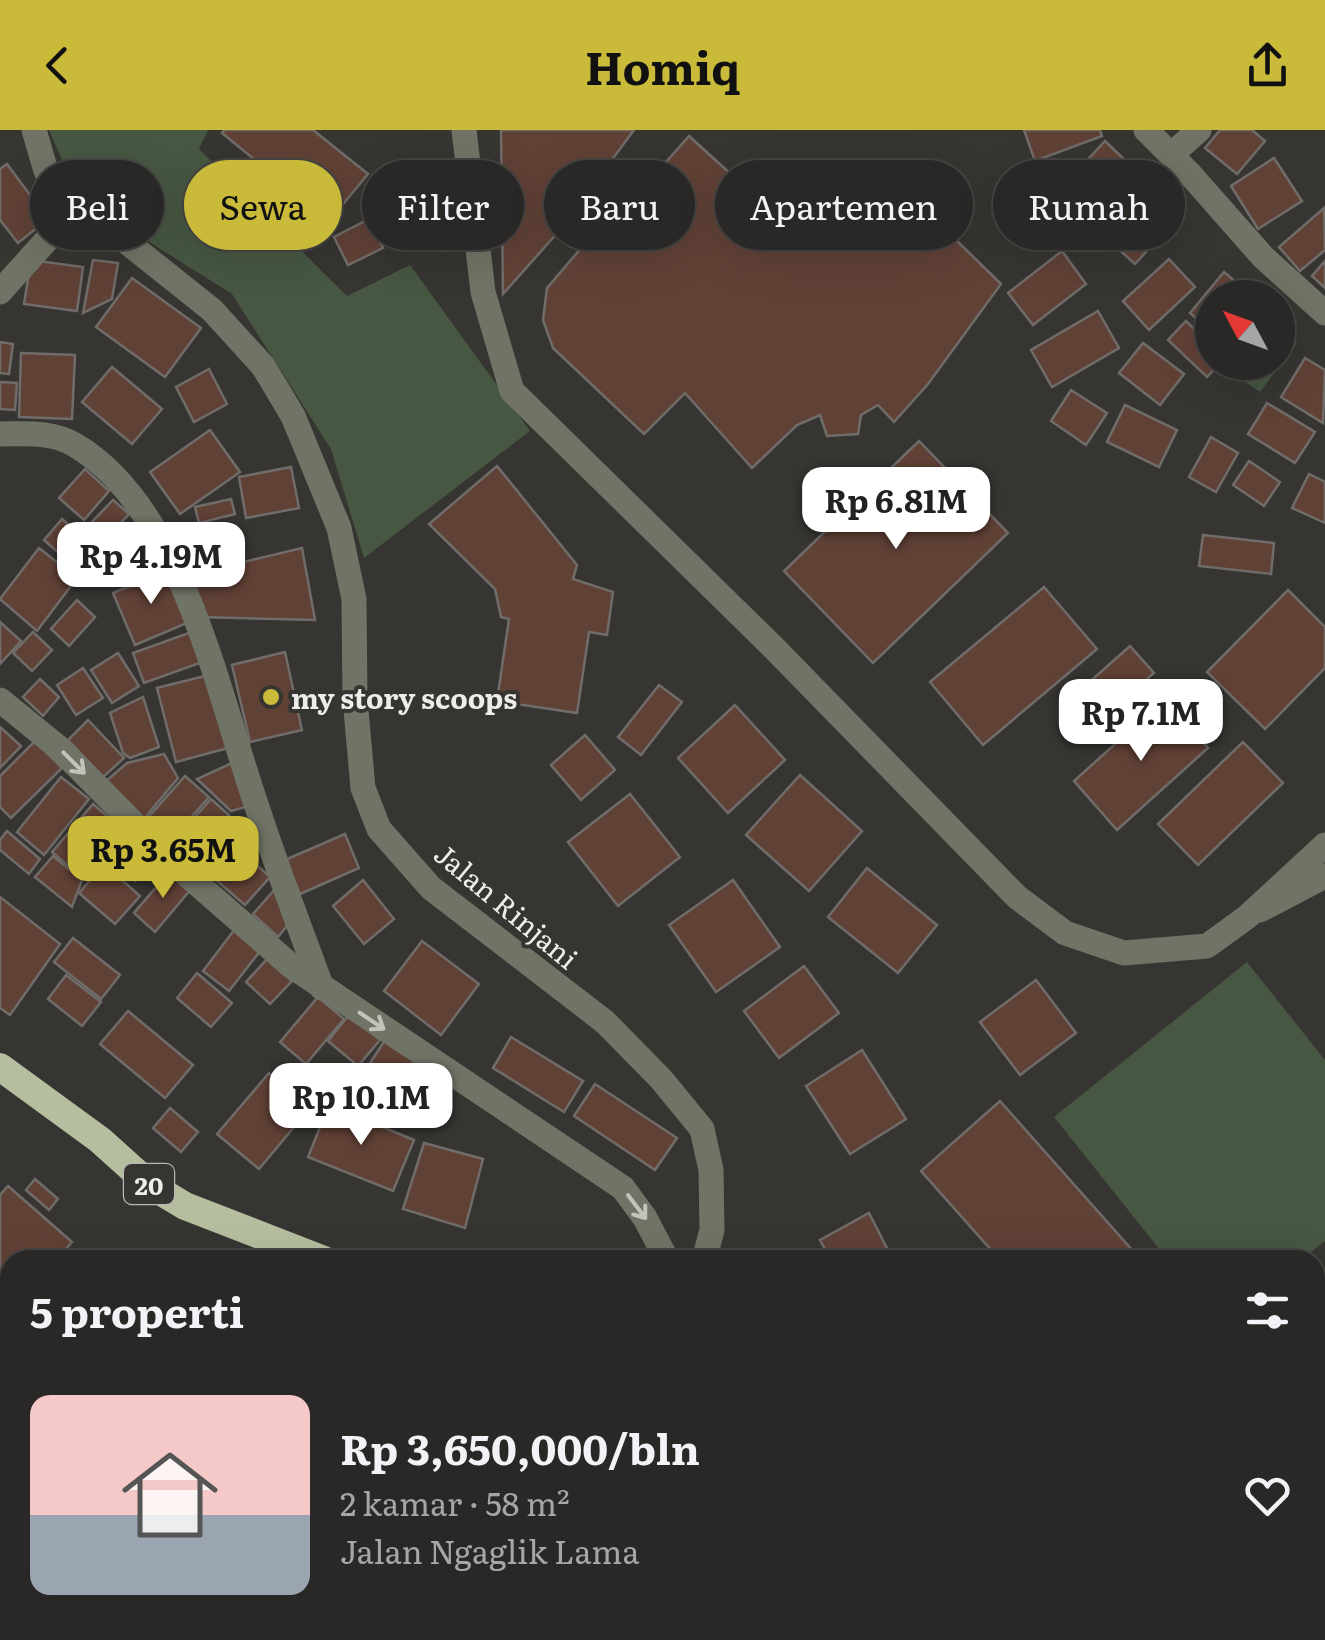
<!DOCTYPE html>
<html lang="id">
<meta charset="utf-8">
<style>
:root{--surface:#292826;--page:#31302e;--text:#f1f3f6;--muted:#a5a6a7;--line:#454443;--accent:#c9ba3a}
body{margin:0;font-family:Literata,serif;background:var(--page);color:var(--text);height:100vh;display:flex;flex-direction:column;font-size:38px;white-space:nowrap}
*{box-sizing:border-box;margin:0}
p{font-size:32px;color:var(--muted)}
.icon{flex:none;width:55px;height:55px;fill:none;stroke:currentColor;stroke-width:2;stroke-linecap:round;stroke-linejoin:round}
.map{position:relative;flex:1;overflow:hidden}
.drawer{position:absolute;left:0px;top:1120px;width:1325px;height:390px;display:flex;flex-direction:column;background:var(--surface);border-radius:30px 30px 0 0;box-shadow:0 10px 40px #0002,0 0 0 2px var(--line)}
.drawer>*{flex:none}
.banner{position:absolute;left:30px;top:30px;width:1265px;height:90px;display:flex;gap:20px}
.needle{width:65px;rotate:311deg}
.tools{position:absolute;left:1195px;top:150px;display:grid;gap:20px}
.tools a{display:grid;place-items:center;width:100px;height:100px;border-radius:50%;background:var(--surface);box-shadow:0 10px 40px #0002,0 0 0 2px var(--line);font-size:50px}
.price{position:absolute;translate:-50% -85px;padding:0 22px;border-radius:20px;background:#fff;color:#222;font-size:32px;line-height:65px;filter:drop-shadow(0 2px 5px #0008)}
.price::after{content:'';position:absolute;left:50%;top:60px;width:30px;height:22px;margin-left:-15px;background:inherit;clip-path:polygon(0 0,100% 0,50% 100%)}
.price.active{background:var(--accent);color:#111}
ul{padding:0;list-style:none}
li{display:flex;align-items:center;gap:30px;height:250px;padding:0 30px}
li span{display:grid;place-items:center;flex:none;width:280px;height:200px;border-radius:20px;color:#555}
li>.icon{margin-inline-start:auto}
span .icon{width:120px;height:120px;fill:#fffc;stroke-width:1}
li b{font-size:42px}
h2{display:flex;justify-content:space-between;align-items:center;height:120px;padding:0 30px;font-size:42px}
.chip{padding:0 35px;border-radius:45px;background:var(--surface);box-shadow:0 10px 40px #0002,0 0 0 2px var(--line);font-size:35px;line-height:90px}
.chip.active{background:var(--accent);color:#111}
header{display:flex;justify-content:space-between;align-items:center;height:130px;padding:0 30px;background:var(--accent);color:#111;font-size:45px;font-weight:700}
.map>svg:first-child{display:block}
</style>
<header><svg class="icon" aria-label="back" viewBox="0 0 24 24"><path d="M15 5l-7 7 7 7"/></svg>Homiq<svg class="icon" aria-label="share" viewBox="0 0 24 24"><path d="M12 15V3M7 8l5-5 5 5M5 13v7h14v-7"/></svg></header>
<div class="map">
<svg width="1325" height="1510" viewBox="0 0 1325 1510">
<rect width="100%" height="100%" fill="#373532"/>
<!-- green -->
<g fill="#475742">
<path d="M49,0h159l-9,19 148,147 63,-31 120,166 -166,127 -33,-109 -99,-155 -89,-56 -68,-48z"/>
<path d="M1278,200l19,13 -37,49 -19,-13 12,-16 25,-1z"/>
<path d="M1247,832l78,98v181l-24,19h-133l-114,-143z"/>
<path d="M303,1500h141l13,10h-159z"/>
<path d="M537,1500h516l28,10h-552z"/>
</g>
<!-- building -->
<g fill="#604136" stroke="#706c6a" stroke-width="2.5">
<path d="M224,0h89l55,44 -39,47 -107,-88z"/>
<path d="M501,0h133l-75,101 -56,63z"/>
<path d="M1024,0h76l2,6 -67,25z"/>
<path d="M1220,0h32l13,11 -28,33 -32,-26z"/>
<path d="M689,6l123,112 49,-46 11,5 20,-24 20,35 20,4 20,14 49,48 -73,100 -34,38 -16,-17 -17,10 -3,19 -31,2 -7,-21 -23,10 -45,43 -67,-75 -41,41 -91,-86 -10,-28 4,-32 41,-48 71,-70z"/>
<path d="M1105,11l24,23 -64,68 -24,-22z"/>
<path d="M1274,28l28,43 -44,28 -27,-43z"/>
<path d="M7,34l41,55 -30,24 -18,-23v-51z"/>
<path d="M1144,43l40,37 -49,54 -41,-37z"/>
<path d="M1324,78l1,42 -25,21 -21,-24z"/>
<path d="M369,89l14,29 -35,17 -14,-28z"/>
<path d="M1062,121l24,33 -53,41 -25,-32z"/>
<path d="M1169,129l26,28 -46,43 -26,-29z"/>
<path d="M31,130l52,7 -6,44 -53,-7z"/>
<path d="M93,130l25,3 -6,36 -29,14z"/>
<path d="M1325,131v27l-13,-12z"/>
<path d="M1224,142l31,26h-43v34l-22,-19z"/>
<path d="M132,148l69,50 -36,49 -69,-50z"/>
<path d="M1098,181l21,37 -67,39 -21,-37z"/>
<path d="M1186,191l26,25v16h9l-14,15 -39,-37z"/>
<path d="M0,212l13,2 -4,30 -9,-1z"/>
<path d="M1143,213l41,31 -24,31 -41,-32z"/>
<path d="M21,223l54,2 -3,64 -53,-2z"/>
<path d="M1305,228l20,12 -2,53 -42,-26z"/>
<path d="M112,237l50,42 -30,35 -50,-42z"/>
<path d="M209,239l18,35 -33,18 -18,-35z"/>
<path d="M0,252l17,1 -2,27 -15,-1z"/>
<path d="M1071,260l36,23 -21,32 -35,-24z"/>
<path d="M1267,273l48,29 -20,31 -47,-29z"/>
<path d="M1125,275l52,25 -18,37 -52,-25z"/>
<path d="M210,300l30,42 -60,42 -30,-42z"/>
<path d="M1211,307l27,16 -22,39 -27,-15z"/>
<path d="M919,311l89,92 -135,130 -89,-92z"/>
<path d="M1249,331l31,21 -16,24 -31,-21z"/>
<path d="M497,336l80,99 -4,14 40,13 -6,43 -18,-3 -12,81 -80,-12 12,-82 -8,-2 -6,-28 -66,-65z"/>
<path d="M291,337l8,41 -53,10 -7,-41z"/>
<path d="M85,339l24,22 -25,29 -25,-22z"/>
<path d="M1309,344l16,8v41l-33,-15z"/>
<path d="M231,369l4,15 -36,9 -4,-16z"/>
<path d="M113,370l16,14 -25,27 -16,-15z"/>
<path d="M62,389l40,35 -18,21 -40,-35z"/>
<path d="M1203,405l71,8 -3,31 -72,-8z"/>
<path d="M39,418l38,30 -40,53 -37,-32z"/>
<path d="M302,418l13,72 -116,-3 -14,-41z"/>
<path d="M168,440l21,52 -54,23 -22,-52z"/>
<path d="M1044,457l53,62 -114,96 -53,-63z"/>
<path d="M1288,460l37,37v41l-60,61 -58,-57z"/>
<path d="M77,470l18,17 -26,29 -18,-17z"/>
<path d="M0,492l21,19 -21,23z"/>
<path d="M197,500l11,30 -64,23 -11,-30z"/>
<path d="M33,502l19,18 -20,21 -19,-18z"/>
<path d="M1130,516l24,27 -70,62 -24,-27z"/>
<path d="M285,522l17,78 -52,12 -18,-77z"/>
<path d="M118,523l21,33 -27,17 -21,-33z"/>
<path d="M83,538l20,30 -27,17 -19,-30z"/>
<path d="M209,545l19,73 -52,14 -19,-74z"/>
<path d="M40,549l19,18 -16,19 -20,-19z"/>
<path d="M659,555l23,17 -41,53 -23,-18z"/>
<path d="M143,567l16,50 -29,11 -7,-5 -13,-40z"/>
<path d="M1165,569l43,49 -91,82 -43,-49z"/>
<path d="M735,575l50,55 -57,53 -50,-55z"/>
<path d="M88,590l36,38 -21,19 -35,-37z"/>
<path d="M0,597l21,19 -21,22z"/>
<path d="M585,605l30,35 -34,30 -30,-35z"/>
<path d="M35,611l27,27 -51,50 -11,-11v-31z"/>
<path d="M1243,612l40,41 -85,82 -40,-41z"/>
<path d="M164,624l14,24 -36,43 -37,-39 22,-19z"/>
<path d="M234,632l15,44 -18,5 -34,-32z"/>
<path d="M800,645l62,56 -53,60 -63,-56z"/>
<path d="M185,646l24,21 -39,44 -24,-21z"/>
<path d="M61,647l28,22 -45,56 -27,-23z"/>
<path d="M630,664l50,63 -62,49 -50,-64z"/>
<path d="M211,669l18,16 -42,45 -17,-15z"/>
<path d="M93,674l30,26 -41,48 -30,-26z"/>
<path d="M225,692l21,19 -35,38 -21,-19z"/>
<path d="M7,701l33,28 -11,15 -29,-24v-10z"/>
<path d="M128,704l28,24 -21,23 -27,-24z"/>
<path d="M345,704l14,34 -59,26 -15,-34z"/>
<path d="M240,720l30,27 -25,28 -30,-26z"/>
<path d="M53,726l29,24 -10,27 -37,-30z"/>
<path d="M104,734l36,32 -25,28 -36,-31z"/>
<path d="M867,738l70,57 -39,48 -70,-56z"/>
<path d="M171,740l21,18 -37,44 -21,-19z"/>
<path d="M363,750l31,39 -30,25 -31,-38z"/>
<path d="M733,750l47,67 -64,45 -47,-67z"/>
<path d="M276,758l11,38 -9,11 -25,-23z"/>
<path d="M0,767l60,47 -50,71 -10,-7z"/>
<path d="M238,795l26,21 -35,45 -26,-20z"/>
<path d="M73,808l47,37 -19,24 -47,-37z"/>
<path d="M422,811l57,43 -38,51 -57,-44z"/>
<path d="M268,828l24,23 -22,23 -24,-22z"/>
<path d="M804,836l35,47 -60,45 -35,-47z"/>
<path d="M197,843l35,30 -21,24 -34,-29z"/>
<path d="M66,845l35,27 -19,24 -34,-27z"/>
<path d="M1036,850l40,53 -56,42 -40,-53z"/>
<path d="M318,867l26,22 -38,45 -26,-22z"/>
<path d="M128,881l65,54 -28,33 -65,-54z"/>
<path d="M349,885l31,25 -22,26 -30,-25z"/>
<path d="M511,907l72,44 -19,31 -71,-44z"/>
<path d="M385,910l34,21 -22,35 -34,-22z"/>
<path d="M862,920l44,69 -56,35 -44,-68z"/>
<path d="M269,943l41,35 -51,61 -42,-35z"/>
<path d="M595,954l82,54 -22,32 -81,-54z"/>
<path d="M1000,971l141,159h-141l-79,-89z"/>
<path d="M329,975l85,35 -21,51 -85,-34z"/>
<path d="M170,978l28,24 -17,20 -28,-24z"/>
<path d="M424,1013l59,16 -18,69 -62,-19z"/>
<path d="M35,1049l23,20 -9,11 -23,-20z"/>
<path d="M8,1056l64,56 -15,18h-47v53l-10,-8v-110z"/>
<path d="M869,1083l24,47h-62l-11,-20z"/>
<path d="M3,1264l7,8v9l-10,10v-24z"/>
<path d="M10,1301v74l-10,11v-74z"/>
<path d="M10,1396v103l-1,1 -9,-8v-85z"/>
<path d="M39,1500h31l2,2 -8,8h-35z"/>
<path d="M148,1500h44l-10,10h-24z"/>
</g>
<g fill="none" stroke-linecap="round" stroke-linejoin="round">
<!-- service -->
<g stroke="#707466" stroke-width="14">
<path d="M1315,1220l10,-16"/>
<path d="M1315,1305l10,9"/>
</g>
<!-- minor -->
<g stroke="#707466" stroke-width="25">
<path d="M1146,0l43,43 74,84 62,56"/>
<path d="M1171,25l28,-25"/>
<path d="M0,162l79,-88"/>
<path d="M0,304c25,0 52,-3 75,11 108,64 143,250 182,362 20,61 43,121 65,181"/>
<path d="M0,570l59,48 110,111 121,106 333,223 22,30 22,42"/>
<path d="M1260,780l65,-34"/>
<path d="M0,1224l10,11"/>
<path d="M195,1510l9,-10"/>
</g>
<!-- tertiary -->
<g stroke="#707466" stroke-width="25">
<path d="M34,0l12,41 33,33 133,106 51,56 30,50 46,112 15,71 1,100 8,89 16,41 52,59 174,134 56,57 41,50 9,41 1,60 -8,30"/>
<path d="M464,0l19,162 29,99 260,255 245,251 48,36 59,20 83,-7 40,-29 78,-72"/>
</g>
<!-- trunk -->
<g stroke="#b5be9f" stroke-width="28">
<path d="M0,937l100,73 50,45 35,21 139,54"/>
<path d="M1208,1500l20,10"/>
</g>
</g>
<!-- one-way arrows -->
<defs><path id="oneway-shaft" d="M-6 0H5M1.5-3L5.5 0L1.5 3" fill="none" stroke-width="1.6" stroke-linecap="round" stroke-linejoin="round" transform="scale(2.5)"/></defs>
<g stroke="#c3c3bc">
<use href="#oneway-shaft" transform="translate(74 633) rotate(45)"/>
<use href="#oneway-shaft" transform="translate(372 891) rotate(34)"/>
<use href="#oneway-shaft" transform="translate(637 1077) rotate(53)"/>
</g>
<!-- markers -->
<circle fill="#c9ba3a" stroke="#373532" stroke-width="4" cx="271" cy="567" r="10"/>
<g text-anchor="middle" dominant-baseline="central" stroke-width="8" stroke-linejoin="round" paint-order="stroke">
<!-- shield labels -->
<rect fill="#373532" stroke="#b8b6b4" stroke-width="2.5" x="124" y="1034" width="50" height="40" rx="8"/>
<g font-size="25" font-weight="bold" fill="#efedeb">
<text x="149" y="1054">20</text>
</g>
<!-- poi labels -->
<g font-size="28" font-weight="bold" fill="#efedeb" stroke="#373532" text-anchor="start">
<text x="291" y="567">my story scoops</text>
</g>
<!-- street labels -->
<g font-size="28" fill="#efedeb" stroke="#373532">
<text transform="translate(507 775) rotate(40)">Jalan Rinjani</text>
</g>
</g>
</svg>
<div class="tools">
<a><svg class="needle" viewBox="-14 -14 28 28"><path d="M0-13l5 13h-10z" fill="#e53935"/><path d="M0 13l5-13h-10z" fill="#a5a6a7"/></svg></a>
</div>
<b class="price" style="left:896px;top:422px">Rp 6.81M</b>
<b class="price" style="left:151px;top:477px">Rp 4.19M</b>
<b class="price" style="left:1141px;top:634px">Rp 7.1M</b>
<b class="price active" style="left:163px;top:771px">Rp 3.65M</b>
<b class="price" style="left:361px;top:1018px">Rp 10.1M</b>
<div class="banner">
<a class="chip">Beli</a>
<a class="chip active">Sewa</a>
<a class="chip">Filter</a>
<a class="chip">Baru</a>
<a class="chip">Apartemen</a>
<a class="chip">Rumah</a>
</div>
<section class="drawer">
<h2>5 properti<svg class="icon" aria-label="filters" viewBox="0 0 24 24"><path d="M4 7h16M4 17h16"/><circle cx="9" cy="7" r="2"/><circle cx="15" cy="17" r="2"/></svg></h2>
<ul>
<li><span style="background:linear-gradient(#f6c9c9 60%,#9aa5b1 0)"><svg class="icon" aria-label="home" viewBox="0 0 24 24"><path d="M3 11l9-7 9 7M6 9v11h12V9"/></svg></span><div><b>Rp 3,650,000/bln</b><p>2 kamar · 58 m²</p><p>Jalan Ngaglik Lama</p></div><svg class="icon" aria-label="heart" viewBox="0 0 24 24"><path d="M12 20l-8-8c-3-5 5-10 8-4 3-6 11-1 8 4z"/></svg></li>
</ul>
</section>
</div>
